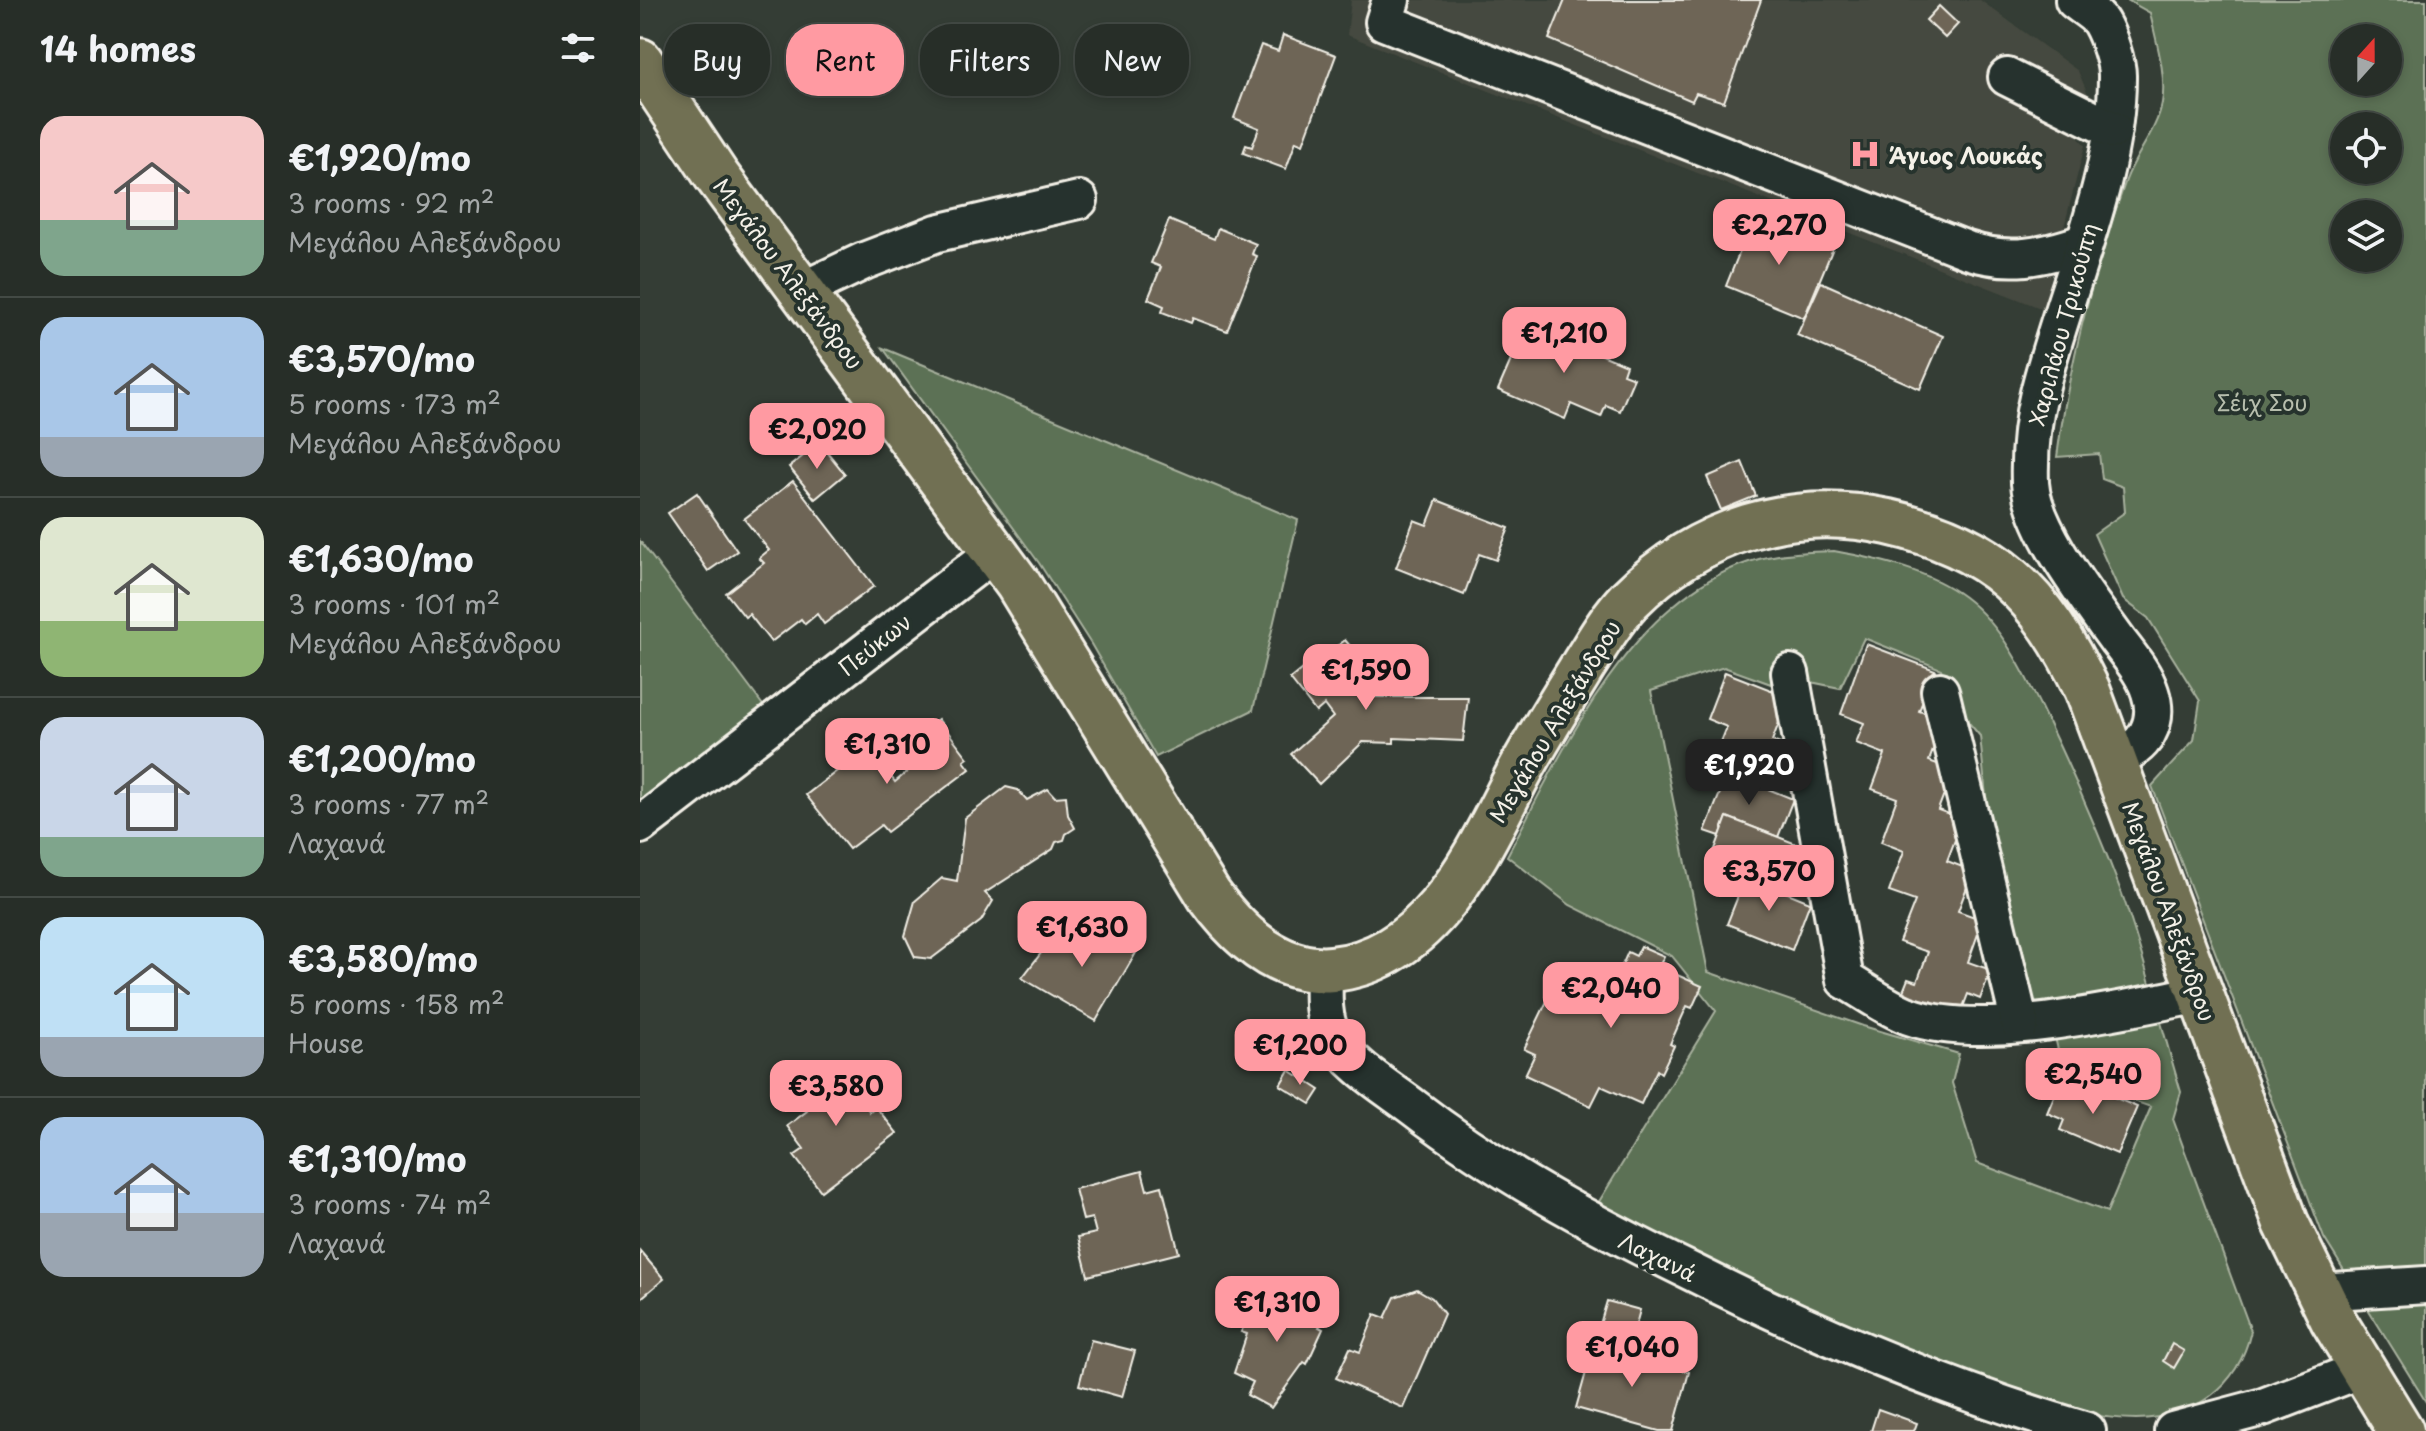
<!DOCTYPE html>
<meta charset="utf-8">
<style>
:root{--surface:#272e28;--page:#333a34;--text:#f1f3f6;--muted:#a4a8a8;--line:#434a45;--accent:#ff9aa2}
body{margin:0;font-family:"Playpen Sans",sans-serif;background:var(--page);color:var(--text);height:100vh;display:flex;flex-direction:column;font-size:30px;white-space:nowrap}
*{box-sizing:border-box;margin:0}
p{font-size:26px;color:var(--muted)}
.icon{flex:none;width:44px;height:44px;fill:none;stroke:currentColor;stroke-width:2;stroke-linecap:round;stroke-linejoin:round}
.map{position:relative;flex:1;overflow:hidden}
.sheet{display:flex;flex-direction:column;background:var(--surface);width:640px}
.sheet>*{flex:none}
.guide{position:absolute;left:24px;top:24px;width:760px;height:72px;display:flex;gap:16px}
.needle{width:52px;rotate:21deg}
.buttons{position:absolute;left:1690px;top:24px;display:grid;gap:16px}
.buttons a{display:grid;place-items:center;width:72px;height:72px;border-radius:50%;background:var(--surface);box-shadow:0 4px 12px #0003,0 0 0 2px var(--line);font-size:40px}
.price{position:absolute;translate:-50% -68px;padding:0 18px;border-radius:16px;background:var(--accent);color:#111;font-size:26px;line-height:52px;filter:drop-shadow(0 2px 4px #0008)}
.price::after{content:'';position:absolute;left:50%;top:48px;width:24px;height:18px;margin-left:-12px;background:inherit;clip-path:polygon(0 0,100% 0,50% 100%)}
.price.on{background:#222;color:#fff}
ul{padding:0;list-style:none}
li{display:flex;align-items:center;gap:24px;height:200px;padding:0 40px}
li+li{border-top:2px solid var(--line)}
li span{display:grid;place-items:center;flex:none;width:224px;height:160px;border-radius:24px;color:#555}
li>.icon{margin-inline-start:auto}
span .icon{width:96px;height:96px;fill:#fffc;stroke-width:1}
li b{font-size:34px}
h2{display:flex;justify-content:space-between;align-items:center;height:96px;padding:0 40px;font-size:34px}
.chip{padding:0 28px;border-radius:32px;background:var(--surface);box-shadow:0 4px 12px #0003,0 0 0 2px var(--line);font-size:28px;line-height:72px}
.chip.on{background:var(--accent);color:#111}
main{display:flex;flex:1;min-height:0}
.map>svg:first-child{display:block}
</style>
<main>
<section class="sheet">
<h2>14 homes<svg class="icon" aria-label="filters" viewBox="0 0 24 24"><path d="M4 7h16M4 17h16"/><circle cx="9" cy="7" r="2"/><circle cx="15" cy="17" r="2"/></svg></h2>
<ul>
<li><span style="background:linear-gradient(#f6c9c9 65%,#7fa58c 0)"><svg class="icon" aria-label="home" viewBox="0 0 24 24"><path d="M3 11l9-7 9 7M6 9v11h12V9"/></svg></span><div><b>€1,920/mo</b><p>3 rooms · 92 m²</p><p>Μεγάλου Αλεξάνδρου</p></div></li>
<li><span style="background:linear-gradient(#a9c7e8 75%,#9aa5b1 0)"><svg class="icon" aria-label="home" viewBox="0 0 24 24"><path d="M3 11l9-7 9 7M6 9v11h12V9"/></svg></span><div><b>€3,570/mo</b><p>5 rooms · 173 m²</p><p>Μεγάλου Αλεξάνδρου</p></div></li>
<li><span style="background:linear-gradient(#dfe7d0 65%,#8fb573 0)"><svg class="icon" aria-label="home" viewBox="0 0 24 24"><path d="M3 11l9-7 9 7M6 9v11h12V9"/></svg></span><div><b>€1,630/mo</b><p>3 rooms · 101 m²</p><p>Μεγάλου Αλεξάνδρου</p></div></li>
<li><span style="background:linear-gradient(#c9d6e8 75%,#7fa58c 0)"><svg class="icon" aria-label="home" viewBox="0 0 24 24"><path d="M3 11l9-7 9 7M6 9v11h12V9"/></svg></span><div><b>€1,200/mo</b><p>3 rooms · 77 m²</p><p>Λαχανά</p></div></li>
<li><span style="background:linear-gradient(#bfe0f5 75%,#9aa5b1 0)"><svg class="icon" aria-label="home" viewBox="0 0 24 24"><path d="M3 11l9-7 9 7M6 9v11h12V9"/></svg></span><div><b>€3,580/mo</b><p>5 rooms · 158 m²</p><p>House</p></div></li>
<li><span style="background:linear-gradient(#a9c7e8 60%,#9aa5b1 0)"><svg class="icon" aria-label="home" viewBox="0 0 24 24"><path d="M3 11l9-7 9 7M6 9v11h12V9"/></svg></span><div><b>€1,310/mo</b><p>3 rooms · 74 m²</p><p>Λαχανά</p></div></li>
</ul>
</section>
<div class="map">
<svg width="1786" height="1431" viewBox="0 0 1786 1431">
<rect width="100%" height="100%" fill="#343d35"/>
<filter id="ink" filterUnits="userSpaceOnUse"><feTurbulence type="fractalNoise" baseFrequency=".0125" numOctaves="2"/><feDisplacementMap in="SourceGraphic" scale="16" xChannelSelector="R" yChannelSelector="G"/><feConvolveMatrix kernelMatrix="1 2 1 2 8 2 1 2 1" color-interpolation-filters="sRGB"/></filter>
<g filter="url(#ink)">
<!-- built -->
<path fill="#45493f" d="M711,0h629l98,71 13,30 -14,35 8,9 -42,164 -696,-274z"/>
<!-- green -->
<g fill="#5c7155" stroke="#a8b19e" stroke-width="2" fill-rule="evenodd">
<path d="M1487,0h299v1402l-102,-164 -172,-452 42,-46 6,-39 -52,-83 -25,-19 -29,-65 31,-22 -2,-25 -21,-8 -3,-25 -42,3c12,-93 37,-188 69,-277 9,-25 31,-50 36,-77 5,-28 -6,-62 -12,-90zM1704,38h44v44h-44zM1704,126h44v44h-44zM1704,214h44v44h-44z"/>
<path d="M243,348l415,172 -45,190 -97,47 -65,-113 -52,-81z"/>
<path d="M0,541l125,167 -125,95z"/>
<path d="M1194,551c44,8 94,19 130,46 40,30 63,81 84,125 27,56 52,114 74,172 23,64 39,132 59,198l-8,27 78,212c-13,57 -57,87 -115,88 -48,0 -96,-17 -141,-32 -138,-46 -268,-117 -400,-179l121,-197 -44,-55 -102,-51 -63,-49c57,-108 129,-270 260,-299 22,-5 45,-5 67,-6zM1224,638l77,31 13,36 26,31 12,122 26,143 30,6 16,69 87,31 -44,105 -130,-49 -25,-80 7,-29 -96,-28 -155,-54 -57,-281 73,-24 47,17 1,-10 68,14z"/>
</g>
<!-- building -->
<g fill="#6e6556" stroke="#f4f1e8" stroke-width="2">
<path d="M925,0h196l-37,102 -28,-9 -4,8 -143,-62z"/>
<path d="M1299,6l19,18 -13,14 -19,-18z"/>
<path d="M643,35l53,20 -33,89 -7,-3 -10,28 -43,-16 3,-8 6,2 7,-19 -25,-10 27,-73 17,6z"/>
<path d="M1114,216l79,32 -29,70 -78,-32z"/>
<path d="M529,220l45,19 4,-11 38,16 -4,10 5,2 -30,75 -34,-13 -2,5 -29,-11 2,-6 -16,-7 13,-32 -10,-4z"/>
<path d="M1181,282l122,54 -23,53 -123,-54z"/>
<path d="M887,323l99,42 -3,9 11,4 -14,33 -14,-6 -5,12 -30,-13 -6,15 -67,-29z"/>
<path d="M180,443l25,31 -30,25 -26,-32z"/>
<path d="M1102,462l14,34 -35,14 -14,-33z"/>
<path d="M153,481l81,105 -50,38 -7,-10 -12,10 -4,-5 -30,23 -22,-28 -4,3 -19,-24 38,-30 -5,-5 10,-8 -25,-31z"/>
<path d="M57,493l40,58 -29,20 -40,-58z"/>
<path d="M797,500l72,28 -13,32 -17,-6 -15,41 -68,-27 18,-48 13,5z"/>
<path d="M705,640l31,36 -18,14 6,7h104l-5,44 -69,-3v5l-31,-1 -44,42 -28,-30 42,-37 -9,-12 -8,7 -26,-33 35,-29 3,4z"/>
<path d="M1226,644l69,26 -16,41 25,9 -15,41 24,9 -15,40 25,9 -16,42 26,10 -15,40 25,9 -15,42 23,8 -11,29 -12,-5 -8,21 -58,-21 6,-15 9,3 11,-30 -29,-10 16,-41 -26,-9 15,-41 -23,-9 16,-44 -25,-9 13,-35 -29,-11 8,-20 -23,-9z"/>
<path d="M1085,672l64,25 -17,44 17,6 -17,43 -61,-23 16,-40 -20,-8z"/>
<path d="M298,719l30,39 -4,3 6,8 -83,63 -6,-7 -32,24 -43,-54 67,-52 20,21 -7,6 9,12 13,-11 -9,-12 12,-10 6,7 13,-10 -10,-13z"/>
<path d="M1088,773l65,26 -15,38 -51,-20 -7,19 -15,-5z"/>
<path d="M366,787l12,3 9,10 21,-11 7,8 11,-1 2,19 7,13 -9,6 -2,6 -8,2 -3,7 -68,44 8,8 -12,20 -50,38 -16,-2 -10,-21 10,-35 27,-23 15,3 8,-63z"/>
<path d="M1087,817l77,30 -18,46 -76,-30z"/>
<path d="M1106,876l64,26 -18,48 -65,-26z"/>
<path d="M448,922l49,29 -41,70 -74,-43 39,-51 19,9z"/>
<path d="M1001,946l23,10 -5,11 43,19 -10,22 -5,-2 -17,38 4,2 -13,27 -4,-3 -16,34 -40,-18 -10,20 -66,-31 10,-21 -11,-5 24,-50 16,8 20,-41 31,15 13,-29 8,4z"/>
<path d="M194,1064l36,48 6,-5 21,26 -76,58 -27,-35 10,-7 -17,-23 20,-15 -13,-16z"/>
<path d="M649,1070l31,20 -9,14 -31,-19z"/>
<path d="M1419,1084l26,11 3,-9 49,21 -20,47 -57,-24 4,-10 -17,-7z"/>
<path d="M502,1171l5,19 15,-4 17,67 -91,23 -10,-39 18,-4 -4,-15 -9,2 -8,-31z"/>
<path d="M0,1251l24,28 -24,20z"/>
<path d="M777,1289l15,9 12,16 -41,94 -67,-30 14,-30 10,4 15,-38 10,4 10,-21z"/>
<path d="M621,1290l37,13 2,-5 27,12 -8,17 4,2 -16,35 -3,-2 -33,46 -24,-13 6,-13 -19,-9 13,-39 -6,-2z"/>
<path d="M967,1301l33,9 -12,44 -34,-10z"/>
<path d="M451,1340l44,11 -13,46 -43,-12z"/>
<path d="M954,1344l95,28 -16,59h-14l-83,-23z"/>
<path d="M1532,1344l12,7 -10,17 -11,-7z"/>
<path d="M1238,1409l39,14 -3,8h-43z"/>
</g>
<g fill="none" stroke-linecap="round" stroke-linejoin="round">
<!-- minor casing -->
<g stroke="#f4f1e8" stroke-width="42">
<g id="minor">
<path d="M751,0l-7,22 583,228c42,14 75,7 116,-7"/>
<path d="M1434,0c8,7 22,14 27,23 7,12 16,39 16,52 1,102 -54,219 -78,318 -7,29 -10,61 -9,90 3,47 61,120 88,158 12,16 26,32 32,51 10,30 -5,58 -35,64"/>
<path d="M1367,77l106,53"/>
<path d="M161,291l63,-30 73,-28 142,-33"/>
<path d="M1150,673l55,307c21,12 42,28 64,36 75,27 213,-7 291,-22"/>
<path d="M1300,691l80,333"/>
<path d="M0,825l355,-273"/>
<path d="M684,969c0,21 -3,47 8,66 17,30 53,51 81,72 87,67 182,118 281,166 126,63 258,119 393,158"/>
<path d="M1678,1292l108,-7"/>
<path d="M1533,1431l90,-24 97,-37"/>
</g>
</g>
<!-- major casing -->
<g stroke="#f4f1e8" stroke-width="50">
<path id="major" d="M0,61l76,114 302,409 191,311c29,40 70,79 123,74 101,-10 146,-118 187,-196 20,-37 43,-73 65,-109 14,-22 27,-45 45,-64 70,-70 162,-99 259,-78 106,24 153,72 199,167l199,534 47,97 68,111"/>
</g>
<!-- minor -->
<use href="#minor" stroke="#26332d" stroke-width="36"/>
<!-- major -->
<use href="#major" stroke="#716f52" stroke-width="44"/>
</g>
</g>
<!-- icons -->
<defs>
<g id="hospital-bare" transform="scale(2.4)"><path d="M-5-5h3v3.5h4V-5h3V5h-3V1.5h-4V5h-3Z" fill="#ff9aa2" stroke="#26332d" stroke-width="2.5" paint-order="stroke"/></g>
</defs>
<g fill-rule="evenodd">
<use href="#hospital-bare" x="1225" y="154"/>
</g>
<g text-anchor="middle" dominant-baseline="central" stroke-width="8" stroke-linejoin="round" paint-order="stroke">
<!-- poi labels -->
<g font-size="22" font-weight="bold" fill="#f4f1e8" stroke="#26332d" text-anchor="start">
<text x="1249" y="154">Άγιος Λουκάς</text>
</g>
<!-- street labels -->
<g font-size="22" fill="#f4f1e8" stroke="#26332d">
<text transform="translate(149 273) rotate(53)">Μεγάλου Αλεξάνδρου</text>
<text transform="translate(1422 324) rotate(-75)">Χαριλάου Τρικούπη</text>
<text transform="translate(234 644) rotate(-38)">Πεύκων</text>
<text transform="translate(914 721) rotate(-59)">Μεγάλου Αλεξάνδρου</text>
<text transform="translate(1530 911) rotate(70)">Μεγάλου Αλεξάνδρου</text>
<text transform="translate(1018 1256) rotate(26)">Λαχανά</text>
</g>
<!-- park labels -->
<g font-size="22" fill="#b7bead" stroke="#26332d">
<text x="1622" y="401">Σέιχ Σου</text>
</g>
</g>
</svg>
<div class="buttons">
<a><svg class="needle" viewBox="-14 -14 28 28"><path d="M0-13l5 13h-10z" fill="#e53935"/><path d="M0 13l5-13h-10z" fill="#a4a8a8"/></svg></a>
<a><svg class="icon" aria-label="locate" viewBox="0 0 24 24"><circle cx="12" cy="12" r="6"/><path d="M12 2v4M12 18v4M2 12h4M18 12h4"/></svg></a>
<a><svg class="icon" aria-label="layers" viewBox="0 0 24 24"><path d="M12 4l9 5-9 5-9-5zM3 14l9 5 9-5"/></svg></a>
</div>
<b class="price" style="left:1139px;top:267px">€2,270</b>
<b class="price" style="left:924px;top:375px">€1,210</b>
<b class="price" style="left:177px;top:471px">€2,020</b>
<b class="price" style="left:726px;top:712px">€1,590</b>
<b class="price" style="left:247px;top:786px">€1,310</b>
<b class="price on" style="left:1109px;top:807px">€1,920</b>
<b class="price" style="left:1129px;top:913px">€3,570</b>
<b class="price" style="left:442px;top:969px">€1,630</b>
<b class="price" style="left:971px;top:1030px">€2,040</b>
<b class="price" style="left:660px;top:1087px">€1,200</b>
<b class="price" style="left:1453px;top:1116px">€2,540</b>
<b class="price" style="left:196px;top:1128px">€3,580</b>
<b class="price" style="left:637px;top:1344px">€1,310</b>
<b class="price" style="left:992px;top:1389px">€1,040</b>
<div class="guide">
<a class="chip">Buy</a>
<a class="chip on">Rent</a>
<a class="chip">Filters</a>
<a class="chip">New</a>
</div>
</div>
</main>
